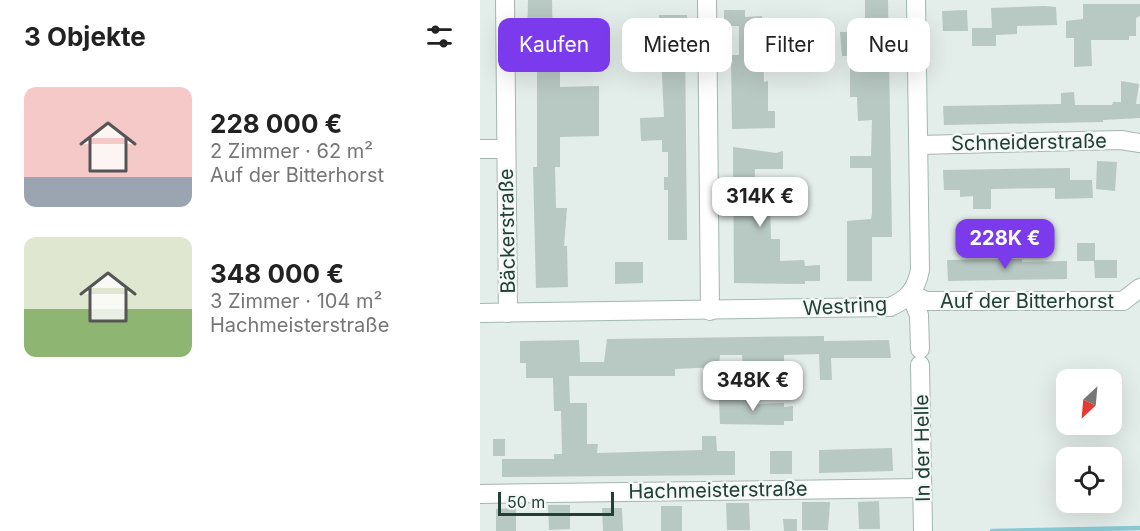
<!DOCTYPE html>
<html lang="de">
<meta charset="utf-8">
<style>
:root{--surface:#fff;--page:#f6f6f6;--text:#222;--muted:#767676;--accent:#7c3aed}
body{margin:0;font-family:Inter,sans-serif;background:var(--page);color:var(--text);height:100vh;display:flex;flex-direction:column;font-size:22px;white-space:nowrap}
*{box-sizing:border-box;margin:0}
p{font-size:20px;color:var(--muted)}
.icon{flex:none;width:33px;height:33px;fill:none;stroke:currentColor;stroke-width:2;stroke-linecap:round;stroke-linejoin:round}
.map{position:relative;flex:1;overflow:hidden}
.details{display:flex;flex-direction:column;background:var(--surface);width:480px}
.details>*{flex:none}
.guide{position:absolute;left:18px;top:18px;width:552px;height:54px;display:flex;gap:12px}
.needle{width:39px;rotate:206deg}
.tools{position:absolute;left:576px;top:369px;display:grid;gap:12px}
.tools a{display:grid;place-items:center;width:66px;height:66px;border-radius:12px;background:var(--surface);box-shadow:0 6px 24px #0002;font-size:30px}
.scale{position:absolute;left:18px;bottom:15px;width:116px;box-sizing:border-box;padding-left:6px;border:3px solid #223f37;border-top:0;font-size:16px;line-height:21px;white-space:nowrap;color:#223f37;-webkit-text-stroke:4px #f4f9f7;paint-order:stroke}
.price{position:absolute;translate:-50% -51px;padding:0 14px;border-radius:12px;background:#fff;color:#222;font-size:20px;line-height:39px;filter:drop-shadow(0 2px 3px #0008)}
.price::after{content:'';position:absolute;left:50%;top:36px;width:18px;height:14px;margin-left:-9px;background:inherit;clip-path:polygon(0 0,100% 0,50% 100%)}
.price.current{background:var(--accent);color:#fff}
ul{padding:0;list-style:none}
li{display:flex;align-items:center;gap:18px;height:150px;padding:0 24px}
li span{display:grid;place-items:center;flex:none;width:168px;height:120px;border-radius:12px;color:#555}
li>.icon{margin-inline-start:auto}
span .icon{width:72px;height:72px;fill:#fffc;stroke-width:1}
li b{font-size:26px}
h2{display:flex;justify-content:space-between;align-items:center;height:72px;padding:0 24px;font-size:26px}
.tag{padding:0 21px;border-radius:12px;background:var(--surface);box-shadow:0 6px 24px #0002;font-size:21px;line-height:54px}
.tag.current{background:var(--accent);color:#fff}
main{display:flex;flex:1;min-height:0}
.map>svg:first-child{display:block}
</style>
<main>
<section class="details">
<h2>3 Objekte<svg class="icon" aria-label="filters" viewBox="0 0 24 24"><path d="M4 7h16M4 17h16"/><circle cx="9" cy="7" r="2"/><circle cx="15" cy="17" r="2"/></svg></h2>
<ul>
<li><span style="background:linear-gradient(#f6c9c9 75%,#9aa5b1 0)"><svg class="icon" aria-label="home" viewBox="0 0 24 24"><path d="M3 11l9-7 9 7M6 9v11h12V9"/></svg></span><div><b>228 000 €</b><p>2 Zimmer · 62 m²</p><p>Auf der Bitterhorst</p></div></li>
<li><span style="background:linear-gradient(#dfe7d0 60%,#8fb573 0)"><svg class="icon" aria-label="home" viewBox="0 0 24 24"><path d="M3 11l9-7 9 7M6 9v11h12V9"/></svg></span><div><b>348 000 €</b><p>3 Zimmer · 104 m²</p><p>Hachmeisterstraße</p></div></li>
</ul>
</section>
<div class="map">
<svg width="660" height="531" viewBox="0 0 660 531">
<rect width="100%" height="100%" fill="#e3ede9"/>
<g fill="none" stroke-linecap="round" stroke-linejoin="round">
<!-- stream -->
<path stroke="#89c8d4" stroke-width="4.5" d="M512,531l148,-3"/>
</g>
<!-- building -->
<g fill="#b8c8c2">
<path d="M48,0h24l1,49h7v38l39,-1v50l-39,1v30h-5l1,41h11l-3,38h3l1,41 -32,1 -3,-121h4v-126h-10z"/>
<path d="M385,0h23l4,237h-20v44h-25v-60l24,-2 1,-5v-46h-22v-12h21l1,-36 -14,1 -1,-24h-7v-41h-8l-2,-24h25z"/>
<path d="M603,4h57v12l-4,2v18h-7v4h-38l1,26 -18,1v-29h-8v-17l17,-2z"/>
<path d="M564,6l12,1 1,18 -40,1v8l-21,1v11h-24v-18h20l-1,-20z"/>
<path d="M244,10h21v7l17,-1 2,66 4,-1v30h7v17l-43,1 -1,-74h8v-29h-15z"/>
<path d="M487,10l1,21h-25l-1,-20z"/>
<path d="M179,15h28v26h-2l2,199h-19v-50h-4v-13h4v-25h-6v-12l-21,1 -1,-23 24,-1z"/>
<path d="M641,81l18,3 -3,20h4v14l-37,2v2l-159,3 -1,-19 118,-2v-11l13,-1 1,13h37l1,-3h8z"/>
<path d="M253,147l43,6 7,-2v18h-28v31h15l1,39h9v22l24,-1 1,6 15,-1v16h-15v3l-71,-1z"/>
<path d="M617,161l20,1 -2,29 -19,-2z"/>
<path d="M590,168v12h22l1,18 -38,1v-11l-64,1v20h-18v-13l-13,1v-7h-16l-1,-20z"/>
<path d="M597,243h18v17h22v18h-22l-1,-17h-17z"/>
<path d="M542,259v3l45,-1v18l-119,2 -1,-21z"/>
<path d="M135,262h28v21l-28,1z"/>
<path d="M344,336v5l65,-1 2,18h-60l1,22h-12l-1,-26 -35,1v15l-35,1v-3h-6l-1,-13h-22l-1,12 -44,2v7h-106l1,27h17v41h11l-1,9 105,-3v-14h14l1,15h18v24l-233,2v-18h52v-5h8l-1,-43h-7l-1,-33h-27v-15h-6v-22l59,-1 1,22h24l3,-23z"/>
<path d="M277,398v6l27,-1v4l9,-1v15h-9v4l-64,-1 -1,-25z"/>
<rect x="13" y="439" width="12" height="17"/>
<path d="M412,448l1,23 -74,2v-23z"/>
<rect x="290" y="451" width="22" height="23"/>
<path d="M399,501l1,28h-21l-1,-27z"/>
<path d="M322,502h28l-2,28h-26z"/>
<path d="M246,503h23l1,27h-23z"/>
<path d="M68,505h22v24l-21,1z"/>
<rect x="181" y="506" width="21" height="25"/>
<path d="M36,508v23h-20v-22z"/>
<path d="M122,508h20l1,23h-20z"/>
<path d="M303,519h14v12h-13z"/>
</g>
<g fill="none" stroke-linecap="round" stroke-linejoin="round">
<!-- street casing -->
<g stroke="#a5b5b0" stroke-width="20">
<g id="street">
<path d="M25,0l3,313"/>
<path d="M227,0l3,311"/>
<path d="M439,145l202,-5 19,3"/>
<path d="M0,149h25"/>
<path d="M430,294l17,7h196l17,-13"/>
<path d="M430,294l9,21 1,34"/>
<path d="M440,365l3,166"/>
<path d="M0,494l441,-6"/>
</g>
</g>
<!-- secondary casing -->
<g stroke="#a1b9b1" stroke-width="20">
<path id="secondary" d="M0,313l410,-6c18,-8 26,-17 30,-37l-4,-270"/>
</g>
<!-- street -->
<use href="#street" stroke="#fff" stroke-width="18"/>
<!-- secondary -->
<use href="#secondary" stroke="#fff" stroke-width="18"/>
</g>
<g text-anchor="middle" dominant-baseline="central" stroke-width="4.5" stroke-linejoin="round" paint-order="stroke">
<!-- street labels -->
<g font-size="20" fill="#223f37" stroke="#f4f9f7">
<text transform="translate(549 142) rotate(-1)">Schneiderstraße</text>
<text transform="translate(27 231) rotate(-91)">Bäckerstraße</text>
<text x="547" y="301">Auf der Bitterhorst</text>
<text transform="translate(365 306) rotate(-3)">Westring</text>
<text transform="translate(442 448) rotate(-91)">In der Helle</text>
<text transform="translate(238 490) rotate(-1)">Hachmeisterstraße</text>
</g>
</g>
</svg>
<div class="tools">
<a><svg class="needle" viewBox="-14 -14 28 28"><path d="M0-13l5 13h-10z" fill="#e53935"/><path d="M0 13l5-13h-10z" fill="#767676"/></svg></a>
<a><svg class="icon" aria-label="locate" viewBox="0 0 24 24"><circle cx="12" cy="12" r="6"/><path d="M12 2v4M12 18v4M2 12h4M18 12h4"/></svg></a>
</div>
<div class="scale">50 m</div>
<b class="price" style="left:280px;top:228px">314K €</b>
<b class="price current" style="left:525px;top:270px">228K €</b>
<b class="price" style="left:273px;top:412px">348K €</b>
<div class="guide">
<a class="tag current">Kaufen</a>
<a class="tag">Mieten</a>
<a class="tag">Filter</a>
<a class="tag">Neu</a>
</div>
</div>
</main>
